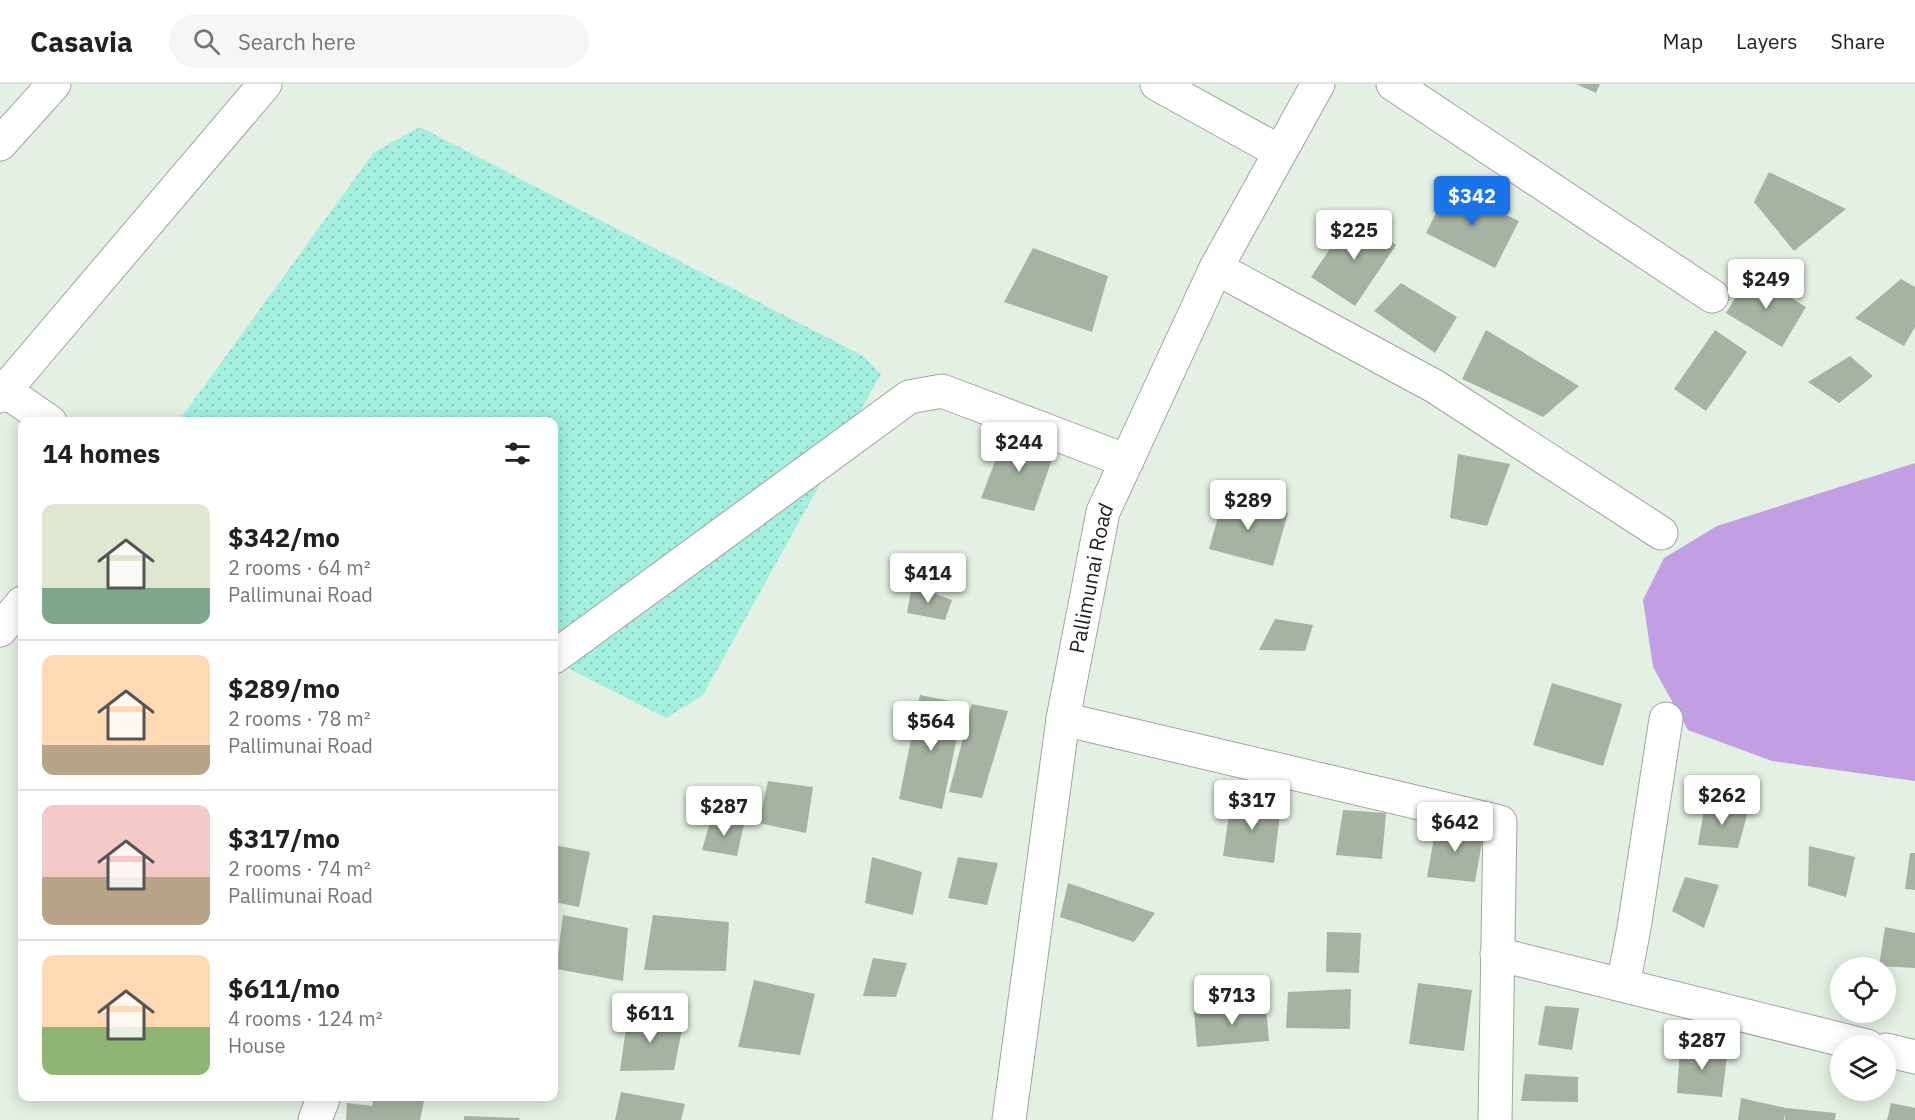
<!DOCTYPE html>
<meta charset="utf-8">
<style>
:root{--surface:#fff;--page:#f6f6f6;--text:#202124;--muted:#757577;--line:#e0e0e0;--accent:#1a73e8}
body{margin:0;font-family:"IBM Plex Sans",sans-serif;background:var(--page);color:var(--text);height:100vh;display:flex;flex-direction:column;font-size:22px;white-space:nowrap}
*{box-sizing:border-box;margin:0}
p{font-size:20px;color:var(--muted)}
.icon{flex:none;width:33px;height:33px;fill:none;stroke:currentColor;stroke-width:2;stroke-linecap:round;stroke-linejoin:round}
.map{position:relative;flex:1;overflow:hidden}
.sheet{position:absolute;left:18px;top:333px;width:540px;height:684px;display:flex;flex-direction:column;background:var(--surface);border-radius:12px;box-shadow:0 3px 15px #0003}
.sheet>*{flex:none}
.buttons{position:absolute;left:1830px;top:873px;display:grid;gap:12px}
.buttons a{display:grid;place-items:center;width:66px;height:66px;border-radius:50%;background:var(--surface);box-shadow:0 3px 15px #0003;font-size:30px}
.price{position:absolute;translate:-50% -51px;padding:0 14px;border-radius:6px;background:#fff;color:#222;font-size:20px;line-height:39px;filter:drop-shadow(0 2px 3px #0008)}
.price::after{content:'';position:absolute;left:50%;top:36px;width:18px;height:14px;margin-left:-9px;background:inherit;clip-path:polygon(0 0,100% 0,50% 100%)}
.price.selected{background:var(--accent);color:#fff}
ul{padding:0;list-style:none}
li{display:flex;align-items:center;gap:18px;height:150px;padding:0 24px}
li+li{border-top:2px solid var(--line)}
li span{display:grid;place-items:center;flex:none;width:168px;height:120px;border-radius:12px;color:#555}
li>.icon{margin-inline-start:auto}
span .icon{width:72px;height:72px;fill:#fffc;stroke-width:1}
li b{font-size:26px}
h2{display:flex;justify-content:space-between;align-items:center;height:72px;padding:0 24px;font-size:26px}
header{display:flex;align-items:center;gap:36px;box-sizing:border-box;height:84px;padding:0 30px;background:var(--surface);border-bottom:2px solid var(--line)}
header strong{font-size:28px}
nav{display:flex;gap:33px;margin-inline-start:auto;font-size:21px}
.search{width:420px;height:54px;background:var(--page);display:flex;align-items:center;gap:15px;box-sizing:border-box;padding:0 21px;border-radius:33px;color:var(--muted);font-size:22px}
.map>svg:first-child{display:block}
</style>
<header>
<strong>Casavia</strong>
<div class="search"><svg class="icon" aria-label="search" viewBox="0 0 24 24"><circle cx="10" cy="10" r="6"/><path d="M15 15l6 6"/></svg>Search here</div>
<nav><a>Map</a><a>Layers</a><a>Share</a></nav>
</header>
<div class="map">
<svg width="1915" height="1036" viewBox="0 0 1915 1036">
<defs>
<pattern id="grass-dots" width="8" height="8" patternUnits="userSpaceOnUse" patternTransform="scale(1.5)"><rect width="8" height="8" fill="#a4efdf"/><path d="M2 2h.1M6 6h.1" fill="none" stroke="#8dccbf" stroke-width="1.8" stroke-linecap="round"/></pattern>
</defs>
<rect width="100%" height="100%" fill="#e4f0e3"/>
<!-- grass -->
<path fill="url(#grass-dots)" d="M420,43l443,229 18,18 -178,321 -37,23 -112,-57v-239h-376l196,-270z"/>
<!-- water -->
<path fill="#c19fe2" d="M1915,379v318l-143,-20 -84,-31 -35,-63 -10,-67 21,-42 53,-32z"/>
<!-- building -->
<g fill="#a7b3a2">
<path d="M1576,0h24l-4,9z"/>
<path d="M1769,88l77,37 -52,42 -40,-49z"/>
<path d="M1449,103l70,34 -24,47 -69,-35z"/>
<path d="M1352,132l44,29 -41,61 -44,-29z"/>
<path d="M1033,164l75,28 -16,56 -88,-30z"/>
<path d="M1751,189l55,34 -24,40 -56,-34z"/>
<path d="M1901,195l14,8v40l-11,19 -49,-28z"/>
<path d="M1401,199l56,34 -22,36 -61,-42z"/>
<path d="M1486,246l93,56 -36,31 -81,-38z"/>
<path d="M1715,246l32,22 -41,59 -32,-22z"/>
<path d="M1850,272l23,20 -34,27 -31,-21z"/>
<path d="M1006,349l49,18 -21,60 -53,-13z"/>
<path d="M1458,370l52,10 -23,62 -37,-8z"/>
<path d="M1224,412l64,17 -15,53 -64,-17z"/>
<path d="M912,501l40,15 -7,20 -38,-7z"/>
<path d="M1275,535l38,6 -8,26 -46,-1z"/>
<path d="M1552,599l70,21 -19,62 -70,-21z"/>
<path d="M920,611l44,9 -22,105 -43,-10z"/>
<path d="M972,620l36,7 -26,87 -33,-6z"/>
<path d="M768,697l45,6 -7,46 -47,-10z"/>
<path d="M1231,716l50,6 -7,57 -51,-7z"/>
<path d="M1705,719l44,5 -11,40 -40,-3z"/>
<path d="M1343,726l43,3 -4,46 -46,-4z"/>
<path d="M711,735l33,5 -7,32 -35,-6z"/>
<path d="M1437,737l47,10 -9,51 -48,-5z"/>
<path d="M554,761l36,7 -11,55 -25,-5z"/>
<path d="M1809,762l46,11 -9,40 -38,-11z"/>
<path d="M1910,769h5v37l-10,-1z"/>
<path d="M872,773l50,15 -9,43 -48,-12z"/>
<path d="M958,773l40,6 -11,42 -39,-7z"/>
<path d="M1685,793l34,8 -15,43 -32,-17z"/>
<path d="M1068,799l87,30 -21,29 -74,-25z"/>
<path d="M563,831l65,13 -5,53 -67,-12z"/>
<path d="M653,831l76,7 -3,49 -82,-1z"/>
<path d="M1885,843l30,6v35l-36,-2z"/>
<path d="M1327,848l34,1 -2,40 -33,-1z"/>
<path d="M873,874l34,5 -11,34 -33,-1z"/>
<path d="M754,896l61,14 -15,61 -62,-8z"/>
<path d="M1418,899l54,7 -8,61 -55,-7z"/>
<path d="M1351,905l-1,40 -64,-1 2,-36z"/>
<path d="M1266,922l3,35 -72,6 -3,-35z"/>
<path d="M1545,922l34,2 -7,42 -34,-5z"/>
<path d="M628,929l55,11 -9,46 -54,1z"/>
<path d="M1680,962l48,1 -6,50 -45,-4z"/>
<path d="M1525,990l53,3v25l-57,-1z"/>
<path d="M621,1008l64,12 -4,16h-66z"/>
<path d="M374,1012h51l-5,24h-74l1,-17 25,3z"/>
<path d="M1741,1014l45,10 50,5 -1,7h-50v-7l-1,7h-46z"/>
<path d="M1891,1019l24,5v12h-28z"/>
<path d="M464,1032l56,2 -1,2h-55z"/>
</g>
<g fill="none" stroke-linecap="round" stroke-linejoin="round">
<!-- minor casing -->
<g stroke="#a2a2a2" stroke-width="35">
<g id="minor">
<path d="M1157,0l123,68"/>
<path d="M1393,0l319,212"/>
<path d="M0,60l54,-60"/>
<path d="M1216,184l218,118 227,147"/>
<path d="M4,306l46,32"/>
<path d="M0,312l265,-312"/>
<path d="M0,546l22,-27"/>
<path d="M554,573l355,-260 33,-6 185,70"/>
<path d="M1063,635l437,103 -5,298"/>
<path d="M1497,870l370,92"/>
<path d="M1623,901l11,-57 32,-209"/>
<path d="M1886,966l29,7"/>
<path d="M315,1036l9,-24"/>
<path id="s1" d="M1009,1036l54,-401 40,-207 113,-244 102,-184"/>
</g>
</g>
<!-- minor -->
<use href="#minor" stroke="#fff" stroke-width="33"/>
</g>
<g text-anchor="middle" dominant-baseline="central" stroke-width="5" stroke-linejoin="round" paint-order="stroke">
<!-- street labels -->
<g font-size="21" fill="#1e1e1e" stroke="#fff">
<text stroke="none"><textPath href="#s1" startOffset="548">Pallimunai Road</textPath></text>
</g>
</g>
</svg>
<div class="buttons">
<a><svg class="icon" aria-label="locate" viewBox="0 0 24 24"><circle cx="12" cy="12" r="6"/><path d="M12 2v4M12 18v4M2 12h4M18 12h4"/></svg></a>
<a><svg class="icon" aria-label="layers" viewBox="0 0 24 24"><path d="M12 4l9 5-9 5-9-5zM3 14l9 5 9-5"/></svg></a>
</div>
<b class="price selected" style="left:1472px;top:143px">$342</b>
<b class="price" style="left:1354px;top:177px">$225</b>
<b class="price" style="left:1766px;top:226px">$249</b>
<b class="price" style="left:1019px;top:389px">$244</b>
<b class="price" style="left:1248px;top:447px">$289</b>
<b class="price" style="left:928px;top:520px">$414</b>
<b class="price" style="left:931px;top:668px">$564</b>
<b class="price" style="left:1722px;top:742px">$262</b>
<b class="price" style="left:1252px;top:747px">$317</b>
<b class="price" style="left:724px;top:753px">$287</b>
<b class="price" style="left:1455px;top:769px">$642</b>
<b class="price" style="left:1232px;top:942px">$713</b>
<b class="price" style="left:650px;top:960px">$611</b>
<b class="price" style="left:1702px;top:987px">$287</b>
<section class="sheet">
<h2>14 homes<svg class="icon" aria-label="filters" viewBox="0 0 24 24"><path d="M4 7h16M4 17h16"/><circle cx="9" cy="7" r="2"/><circle cx="15" cy="17" r="2"/></svg></h2>
<ul>
<li><span style="background:linear-gradient(#dfe7d0 70%,#7fa58c 0)"><svg class="icon" aria-label="home" viewBox="0 0 24 24"><path d="M3 11l9-7 9 7M6 9v11h12V9"/></svg></span><div><b>$342/mo</b><p>2 rooms · 64 m²</p><p>Pallimunai Road</p></div></li>
<li><span style="background:linear-gradient(#ffd9b3 75%,#b9a48a 0)"><svg class="icon" aria-label="home" viewBox="0 0 24 24"><path d="M3 11l9-7 9 7M6 9v11h12V9"/></svg></span><div><b>$289/mo</b><p>2 rooms · 78 m²</p><p>Pallimunai Road</p></div></li>
<li><span style="background:linear-gradient(#f6c9c9 60%,#b9a48a 0)"><svg class="icon" aria-label="home" viewBox="0 0 24 24"><path d="M3 11l9-7 9 7M6 9v11h12V9"/></svg></span><div><b>$317/mo</b><p>2 rooms · 74 m²</p><p>Pallimunai Road</p></div></li>
<li><span style="background:linear-gradient(#ffd9b3 60%,#8fb573 0)"><svg class="icon" aria-label="home" viewBox="0 0 24 24"><path d="M3 11l9-7 9 7M6 9v11h12V9"/></svg></span><div><b>$611/mo</b><p>4 rooms · 124 m²</p><p>House</p></div></li>
</ul>
</section>
</div>
